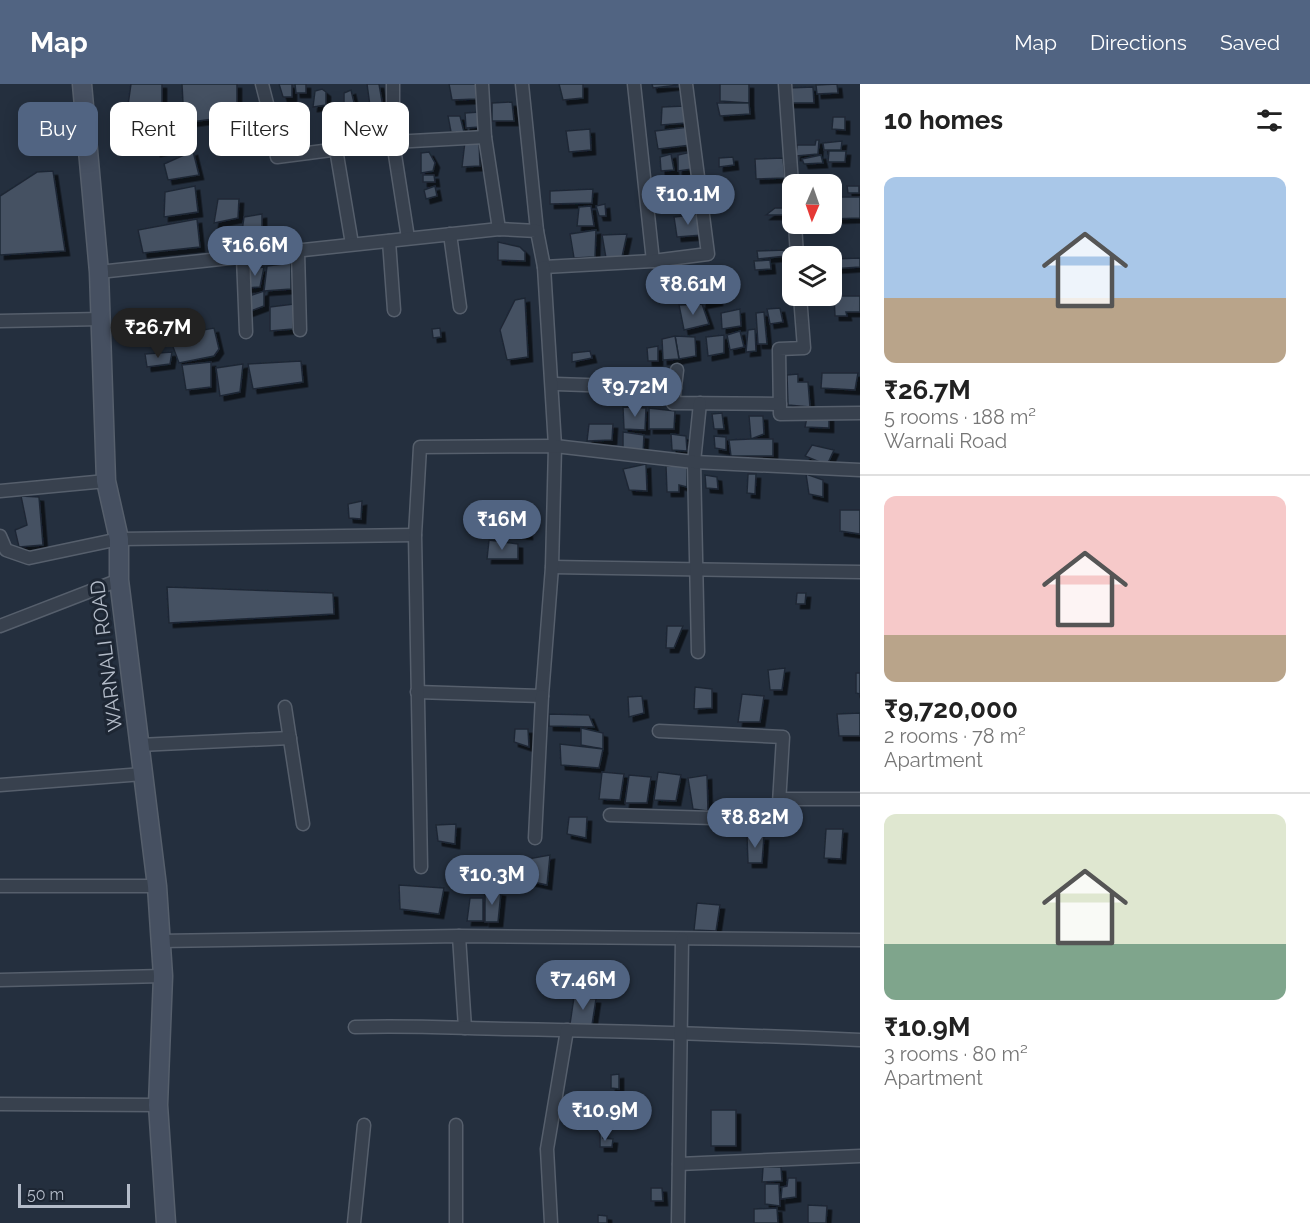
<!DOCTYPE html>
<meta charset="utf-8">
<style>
:root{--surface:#fff;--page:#f6f6f6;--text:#222;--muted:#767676;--line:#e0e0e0;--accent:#516482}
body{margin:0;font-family:Raleway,sans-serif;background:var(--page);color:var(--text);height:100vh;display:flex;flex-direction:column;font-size:22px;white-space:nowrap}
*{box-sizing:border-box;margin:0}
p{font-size:20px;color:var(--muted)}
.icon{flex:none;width:33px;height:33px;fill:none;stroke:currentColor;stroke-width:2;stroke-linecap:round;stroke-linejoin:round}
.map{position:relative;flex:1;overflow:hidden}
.panel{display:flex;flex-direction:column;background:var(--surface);width:450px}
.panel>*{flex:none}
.top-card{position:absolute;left:18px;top:18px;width:570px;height:54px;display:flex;gap:12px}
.needle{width:39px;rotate:182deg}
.buttons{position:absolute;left:782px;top:90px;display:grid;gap:12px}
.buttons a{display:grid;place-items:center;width:60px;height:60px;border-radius:12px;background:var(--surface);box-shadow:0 3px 15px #0003;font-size:30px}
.scale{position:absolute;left:18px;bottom:15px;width:112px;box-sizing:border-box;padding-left:6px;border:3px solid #b4bcc9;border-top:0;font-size:16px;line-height:21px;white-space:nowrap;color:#b4bcc9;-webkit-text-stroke:4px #1d2633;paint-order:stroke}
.price{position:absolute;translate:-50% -51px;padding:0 14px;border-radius:21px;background:var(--accent);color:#fff;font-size:20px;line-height:39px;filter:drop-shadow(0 2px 3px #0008)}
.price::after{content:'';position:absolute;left:50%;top:36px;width:18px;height:14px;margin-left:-9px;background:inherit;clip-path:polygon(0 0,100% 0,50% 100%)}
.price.selected{background:#222;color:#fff}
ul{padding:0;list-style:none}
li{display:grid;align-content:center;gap:12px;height:318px;padding:0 24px}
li+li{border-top:2px solid var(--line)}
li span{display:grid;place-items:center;height:186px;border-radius:12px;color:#555}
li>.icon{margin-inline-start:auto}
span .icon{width:108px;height:108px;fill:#fffc;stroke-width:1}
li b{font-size:26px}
h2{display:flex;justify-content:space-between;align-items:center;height:72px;padding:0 24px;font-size:26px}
.tag{padding:0 21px;border-radius:12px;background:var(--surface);box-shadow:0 3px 15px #0003;font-size:21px;line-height:54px}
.tag.selected{background:var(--accent);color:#fff}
header{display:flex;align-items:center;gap:36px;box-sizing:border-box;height:84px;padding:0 30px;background:var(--accent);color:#fff}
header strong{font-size:28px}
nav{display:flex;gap:33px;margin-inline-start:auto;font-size:21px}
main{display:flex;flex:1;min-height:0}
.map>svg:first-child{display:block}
</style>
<header>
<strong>Map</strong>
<nav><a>Map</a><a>Directions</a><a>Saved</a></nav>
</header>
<main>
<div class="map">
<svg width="860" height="1139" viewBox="0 0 860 1139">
<defs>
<filter id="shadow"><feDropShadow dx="4.5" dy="4.5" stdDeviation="0" flood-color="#0009"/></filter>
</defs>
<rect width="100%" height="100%" fill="#242f3e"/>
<!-- building -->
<g fill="#455162" stroke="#1f2835" stroke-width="1.5" filter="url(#shadow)">
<path d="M131,0h31v28l-36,7z"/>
<path d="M182,0h55v21l-2,11 -51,7z"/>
<path d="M279,0h13v13h-9z"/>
<path d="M295,0h11v9h-10z"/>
<path d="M367,0h12l4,23 -13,-1z"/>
<path d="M449,0h28l-1,15 -24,1z"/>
<path d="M559,0h24v14l-20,2z"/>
<path d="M652,0h26v1l-25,3z"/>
<path d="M720,0h29v19l-29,-2z"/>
<path d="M837,0l1,9 -21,1 -1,-9z"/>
<path d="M813,3l1,16h-25l-1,-15z"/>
<path d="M322,5l4,3v13l-13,2 2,-16z"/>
<path d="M351,6l5,21 -12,1v-19z"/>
<path d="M512,18l2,19h-22v-18z"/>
<path d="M717,19h32l1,11 -30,2z"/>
<path d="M685,22l1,17 -25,2 1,-18z"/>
<path d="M480,28v15l-14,1 -1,-15z"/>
<path d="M448,32h12l4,16h-13z"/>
<path d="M177,33l4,17 1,12 -26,6 -5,-28z"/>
<path d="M833,33h12v13l-13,-1z"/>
<path d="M386,38l1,13 -24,3 -2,-15z"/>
<path d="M689,43l2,18 -33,4 -3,-18z"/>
<path d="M590,45l1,21 -22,2 -3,-21z"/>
<path d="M816,56h3l-1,14 -22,2 1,-11h18z"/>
<path d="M465,57h14l1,25 -18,1z"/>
<path d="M842,57l-1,9h-17l-1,-7z"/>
<path d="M193,67l6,24 -31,5 -4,-16z"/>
<path d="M829,67h17l-1,11h-17z"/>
<path d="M429,68l6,11 -2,8 -12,2v-20z"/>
<path d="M691,68l1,17 -14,2v-16z"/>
<path d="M671,70l3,16 -13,1 -1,-14z"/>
<path d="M821,71l2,8 -19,1 -2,-5z"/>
<path d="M733,73l1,8 -15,2v-9z"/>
<path d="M783,74l2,20 -29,1 -1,-20z"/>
<path d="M53,87l12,80 -65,4v-59l37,-24z"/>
<path d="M423,91h11l1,7h-12z"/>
<path d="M195,102l3,26 -34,5 1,-25z"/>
<path d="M435,102l2,10 -11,3 -2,-9z"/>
<path d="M847,102h12v7h-11z"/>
<path d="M593,105l-1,14 -42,1v-13z"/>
<path d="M831,113h29v21l-29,1z"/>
<path d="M218,115h21l-1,19 -24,5z"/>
<path d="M605,120l1,12h-7l-3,-10z"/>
<path d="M591,122l3,20h-17l2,-19z"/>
<path d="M775,124h11v7h-20z"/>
<path d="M262,130v20l-21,5 3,-22z"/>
<path d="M699,130l4,21 -26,2 -3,-20z"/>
<path d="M197,135l3,28 -57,6 -5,-23z"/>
<path d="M596,146l-1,27 -21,1 -4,-24z"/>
<path d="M627,150l-5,23 -16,1 -4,-23z"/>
<path d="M498,158l22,5 5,5v9l-27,-1z"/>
<path d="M786,166v6l-28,3 -1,-8z"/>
<path d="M860,174v9l-29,2v-10z"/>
<path d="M770,176l1,9 -16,1 -1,-9z"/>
<path d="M291,179v26l-27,2 3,-25z"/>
<path d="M264,183l-4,20 -13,1v-19z"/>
<path d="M701,204h15l2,13 -16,3z"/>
<path d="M264,207v15l-16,6 1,-16z"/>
<path d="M834,212h26v16h-14l1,4h-12z"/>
<path d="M525,214l3,59 -21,3 -7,-30 15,-30z"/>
<path d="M294,220l-1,25 -23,2v-24z"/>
<path d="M702,220l7,20 -25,6 -5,-25z"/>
<path d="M780,224l3,14 -13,2 -3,-15z"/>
<path d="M740,225l1,17 -19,3 -1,-16z"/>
<path d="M764,228l3,32h-9l-2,-31z"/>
<path d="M214,244l5,21 -5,7 -35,7 -10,-27z"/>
<path d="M440,244l1,9 -8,1 -1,-9z"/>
<path d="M755,245l1,22 -10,1 2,-22z"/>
<path d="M740,247l4,16 -14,3 -3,-15z"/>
<path d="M724,251v18l-16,3 -2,-19z"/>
<path d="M675,252l20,1 1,19 -17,3z"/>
<path d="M675,252l4,23 -16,1 -1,-21z"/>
<path d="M658,262v15h-10l-1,-13z"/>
<path d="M590,267l2,7 -20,4v-9z"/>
<path d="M172,268l-2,12 -23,3 -2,-13z"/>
<path d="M301,277l2,21 -50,7 -5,-25z"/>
<path d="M211,278v25l-25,3 -4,-25z"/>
<path d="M243,280l-3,28 -20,4 -4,-28z"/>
<path d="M822,289h36l-3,17 -34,-2z"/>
<path d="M798,290v8h10l2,25 -22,-2 -1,-30z"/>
<path d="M623,323l23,1 -1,22 -21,-1z"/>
<path d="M649,324l26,3 -1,18h-25z"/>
<path d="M722,329l2,16h-10l-2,-15z"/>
<path d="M749,332h14l1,18 -13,5z"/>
<path d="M807,333h22v11l-24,-1z"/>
<path d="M589,340h24l-1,16 -25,1z"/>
<path d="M623,348l21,3 -1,19 -20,-1z"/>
<path d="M671,350l15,2 1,15 -15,-1z"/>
<path d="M714,352l12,1v13l-11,-2z"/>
<path d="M751,355h22v17h-42l-2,-16z"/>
<path d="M812,361l22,5 -7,15 -22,-9z"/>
<path d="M646,380l1,27 -18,-1 -6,-21z"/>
<path d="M666,382h21v21l-8,-2v7h-12z"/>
<path d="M748,390h8l-1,20 -8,-1z"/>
<path d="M806,390l17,6v17l-14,-3z"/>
<path d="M705,391l12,2 1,12 -12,-1z"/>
<path d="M21,412l18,1 4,48 -24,2 -4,-17 12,-5z"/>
<path d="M362,417l-1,18 -12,-1 -1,-14z"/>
<path d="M481,419l43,3 4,29 -48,-4z"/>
<path d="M840,426h20v24l-20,-3z"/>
<path d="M489,456l29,4v15h-31z"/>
<path d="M167,503l166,6 1,21 -165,9z"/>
<path d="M797,509h9l-1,11h-9z"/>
<path d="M667,542h16l-9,22h-8z"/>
<path d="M785,584l-3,22h-12l-2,-20z"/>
<path d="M856,589h4v21l-4,-1z"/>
<path d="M695,603l17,2v19l-18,1z"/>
<path d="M742,610l22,2 -4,26h-22z"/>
<path d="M642,612l2,17 -15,4 -1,-20z"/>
<path d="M860,629v23h-21l-2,-22z"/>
<path d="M549,630l40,1 5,12 -45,-1z"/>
<path d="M581,644l22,5v16l-22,-4z"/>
<path d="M515,645h13l1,18 -15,-5z"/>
<path d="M560,660l43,5 -4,19 -38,-3z"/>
<path d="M602,688l22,2 -4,26 -21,-1z"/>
<path d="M658,688l23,3 -5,26 -22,-1z"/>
<path d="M629,691l22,2 -4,26h-22z"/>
<path d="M707,691l1,36 -15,-2 -5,-31z"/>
<path d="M569,733h18l-1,21 -19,-4z"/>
<path d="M456,740l-1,20 -17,-3 -2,-16z"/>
<path d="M826,745h17l-2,30 -17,-1z"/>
<path d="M747,752h17l-2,27h-14z"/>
<path d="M550,771l-3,30 -18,-4 -7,-21z"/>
<path d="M399,801l45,3 -5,26 -39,-5z"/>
<path d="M485,805l16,3 -3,30h-13z"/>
<path d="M470,814h13v23h-16z"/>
<path d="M697,819l23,2 -4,26 -22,-1z"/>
<path d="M574,913l22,2 -4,26 -22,-1z"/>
<path d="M619,990v15l-8,-1v-13z"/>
<rect x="711" y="1026" width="25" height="36"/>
<path d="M600,1048h3v6l10,1 -1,8h-12z"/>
<path d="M763,1083h18l1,14 -20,1z"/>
<path d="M788,1094h8v19l-15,2 1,-12 5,-1z"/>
<path d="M765,1100h14l1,22 -15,-2z"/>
<path d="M651,1104h11l1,13h-12z"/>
<path d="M808,1121l19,1 -1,17h-18z"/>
<path d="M777,1124l1,15h-24v-14z"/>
<path d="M598,1131l9,1v7h-9z"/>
</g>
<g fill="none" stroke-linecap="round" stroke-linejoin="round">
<!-- minor casing -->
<g stroke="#565f6c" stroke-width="15">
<g id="minor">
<path d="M262,0l11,43 4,30 116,-15 92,-5"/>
<path d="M393,0v58l15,96"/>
<path d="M482,0l3,53 14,92"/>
<path d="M522,0l15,147"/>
<path d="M634,0l19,177"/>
<path d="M785,0l7,100"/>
<path d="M336,65l16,95"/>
<path d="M795,140l2,32"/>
<path d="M450,150l10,73"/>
<path d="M389,157l5,69"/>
<path d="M298,167l2,79"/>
<path d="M243,173l3,75"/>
<path d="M99,188l400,-43 38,2 7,36 109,-6 55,-7 -22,-170"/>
<path d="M800,212l4,52 -25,1 1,65 80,-1"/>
<path d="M0,237l101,-2"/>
<path d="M677,286l-4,33 107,1"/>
<path d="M556,300l119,4"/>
<path d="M0,407l106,-10"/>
<path d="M0,452l6,14 23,8 90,-19 296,-4"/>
<path d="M552,483l308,5"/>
<path d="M0,542l119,-46"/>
<path d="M698,568l-4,-190 6,-59"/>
<path d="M417,608l125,4 10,-129 3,-121 -11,-179"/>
<path d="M285,623l18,117"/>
<path d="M139,661l151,-7"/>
<path d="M0,701l143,-11"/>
<path d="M780,715h80"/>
<path d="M610,731l168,5 5,-83 -124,-6"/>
<path d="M535,754l7,-142"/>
<path d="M421,783l-6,-332 5,-88 135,-1 139,16 166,8"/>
<path d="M0,802h157"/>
<path d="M459,852l6,92"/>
<path d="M159,857l300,-5 401,4"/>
<path d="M0,896l163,-4"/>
<path d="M355,943c51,-2 100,1 150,2 119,2 237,6 355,11"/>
<path d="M0,1020l158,1"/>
<path d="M679,1080l181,-8"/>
<path d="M354,1139l10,-98"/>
<path d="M456,1139v-98"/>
<path d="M551,1139l-4,-74 20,-119"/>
<path d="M678,1139l4,-284"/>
</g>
</g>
<!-- secondary casing -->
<g stroke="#565f6c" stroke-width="21">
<path id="secondary" d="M82,0l17,188 7,209 13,58v41l38,306 6,90 -5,129 8,118"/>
</g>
<!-- minor -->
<use href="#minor" stroke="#38414e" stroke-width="12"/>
<!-- secondary -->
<use href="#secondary" stroke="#465061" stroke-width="18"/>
</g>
<g text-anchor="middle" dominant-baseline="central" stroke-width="6" stroke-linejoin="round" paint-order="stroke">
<!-- street labels -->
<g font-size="20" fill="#b4bcc9" stroke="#1d2633">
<text transform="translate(106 572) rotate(-97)">WARNALI ROAD</text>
</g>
</g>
</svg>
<div class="buttons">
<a><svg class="needle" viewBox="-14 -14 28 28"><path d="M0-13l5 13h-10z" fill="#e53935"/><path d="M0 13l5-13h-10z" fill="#767676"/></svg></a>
<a><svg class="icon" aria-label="layers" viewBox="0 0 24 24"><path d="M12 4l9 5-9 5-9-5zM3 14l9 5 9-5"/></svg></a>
</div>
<div class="scale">50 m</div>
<b class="price" style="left:688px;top:142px">₹10.1M</b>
<b class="price" style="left:255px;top:193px">₹16.6M</b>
<b class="price" style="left:693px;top:232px">₹8.61M</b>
<b class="price selected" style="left:158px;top:275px">₹26.7M</b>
<b class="price" style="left:635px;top:334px">₹9.72M</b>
<b class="price" style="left:502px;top:467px">₹16M</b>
<b class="price" style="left:755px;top:765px">₹8.82M</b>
<b class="price" style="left:492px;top:822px">₹10.3M</b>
<b class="price" style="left:583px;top:927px">₹7.46M</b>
<b class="price" style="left:605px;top:1058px">₹10.9M</b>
<div class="top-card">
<a class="tag selected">Buy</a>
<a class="tag">Rent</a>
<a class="tag">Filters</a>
<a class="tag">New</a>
</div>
</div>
<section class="panel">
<h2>10 homes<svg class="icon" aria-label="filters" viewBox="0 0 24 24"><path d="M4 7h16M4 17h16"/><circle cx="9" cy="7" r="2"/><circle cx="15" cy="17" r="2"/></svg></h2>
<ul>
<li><span style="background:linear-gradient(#a9c7e8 65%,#b9a48a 0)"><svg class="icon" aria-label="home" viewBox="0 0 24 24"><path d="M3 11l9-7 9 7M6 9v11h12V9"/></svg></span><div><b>₹26.7M</b><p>5 rooms · 188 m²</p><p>Warnali Road</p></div></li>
<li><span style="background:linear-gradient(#f6c9c9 75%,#b9a48a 0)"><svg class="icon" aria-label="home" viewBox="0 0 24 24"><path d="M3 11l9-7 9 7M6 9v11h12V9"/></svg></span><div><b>₹9,720,000</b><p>2 rooms · 78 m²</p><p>Apartment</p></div></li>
<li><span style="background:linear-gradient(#dfe7d0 70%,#7fa58c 0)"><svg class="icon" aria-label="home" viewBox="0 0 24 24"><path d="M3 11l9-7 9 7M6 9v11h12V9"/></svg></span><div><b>₹10.9M</b><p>3 rooms · 80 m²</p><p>Apartment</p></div></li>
</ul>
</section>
</main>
